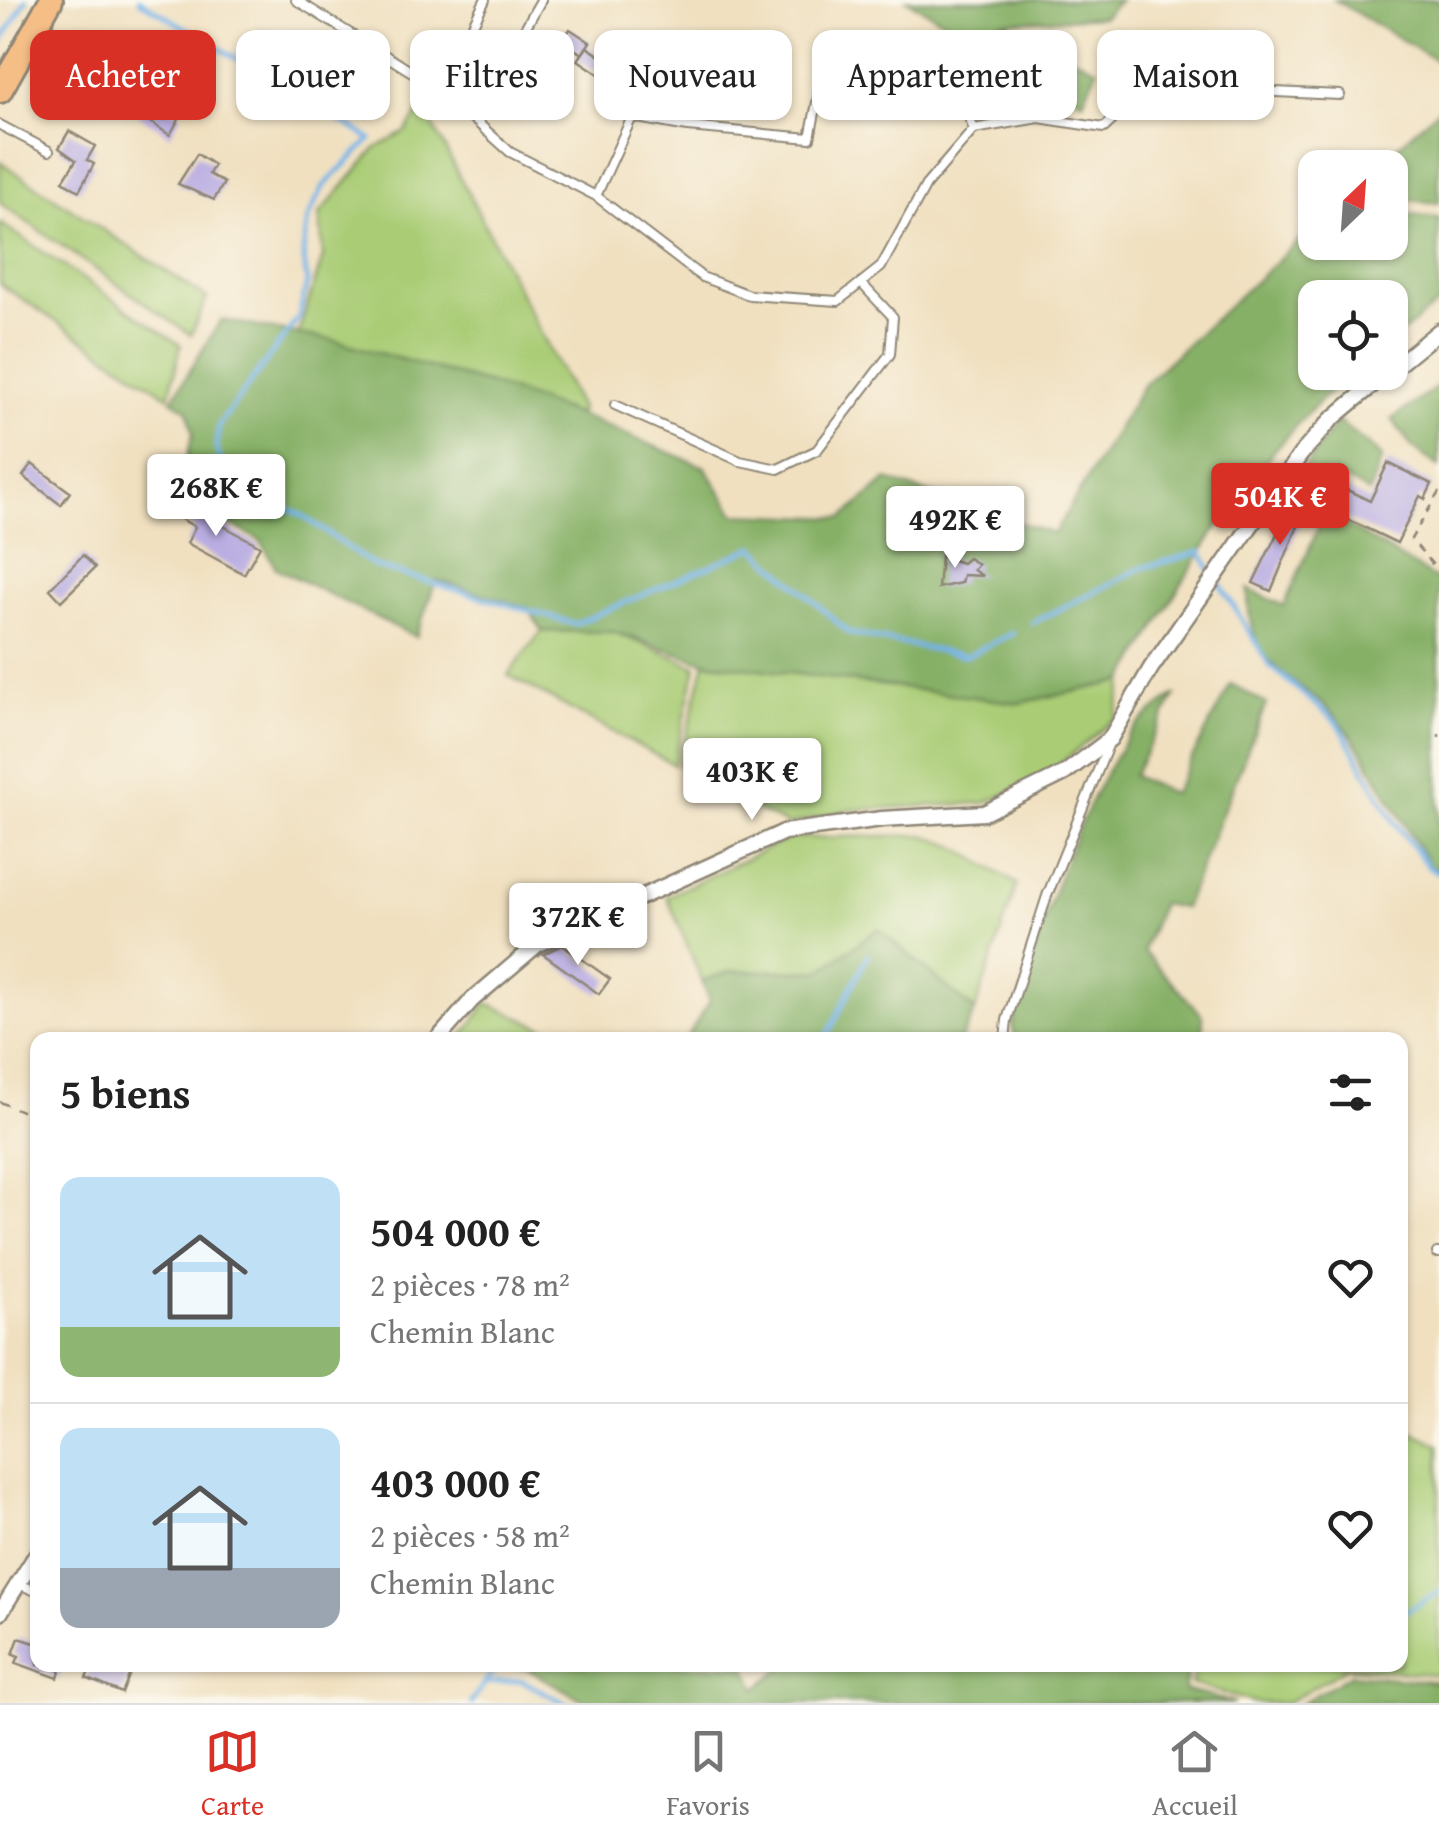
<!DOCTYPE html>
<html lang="fr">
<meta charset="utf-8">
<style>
:root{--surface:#fff;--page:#f2f2f2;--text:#222;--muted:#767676;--line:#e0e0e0;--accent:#d93025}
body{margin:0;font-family:"Gentium Book Plus",serif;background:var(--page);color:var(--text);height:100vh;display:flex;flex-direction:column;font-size:38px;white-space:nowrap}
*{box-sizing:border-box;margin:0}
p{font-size:32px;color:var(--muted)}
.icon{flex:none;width:55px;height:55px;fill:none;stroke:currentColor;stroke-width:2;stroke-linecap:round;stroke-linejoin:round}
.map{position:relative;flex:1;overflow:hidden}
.sheet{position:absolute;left:30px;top:1032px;width:1378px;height:640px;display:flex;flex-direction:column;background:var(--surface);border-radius:20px;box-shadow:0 2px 8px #0004}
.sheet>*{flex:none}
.hud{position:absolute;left:30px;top:30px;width:1380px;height:90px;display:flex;gap:20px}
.needle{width:65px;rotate:25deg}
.tools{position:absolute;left:1298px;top:150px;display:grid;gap:20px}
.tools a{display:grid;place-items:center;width:110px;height:110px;border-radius:20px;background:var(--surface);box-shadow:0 2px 8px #0004;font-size:50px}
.price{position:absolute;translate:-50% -85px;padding:0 22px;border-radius:10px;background:#fff;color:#222;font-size:32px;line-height:65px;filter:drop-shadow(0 2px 5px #0008)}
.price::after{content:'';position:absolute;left:50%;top:60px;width:30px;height:22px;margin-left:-15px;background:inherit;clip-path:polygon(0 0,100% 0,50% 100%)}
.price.on{background:var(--accent);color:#fff}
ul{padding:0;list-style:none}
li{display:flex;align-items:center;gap:30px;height:250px;padding:0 30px}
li+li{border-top:2px solid var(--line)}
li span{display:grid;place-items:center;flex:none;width:280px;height:200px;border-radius:20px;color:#555}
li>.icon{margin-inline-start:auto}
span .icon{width:120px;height:120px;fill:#fffc;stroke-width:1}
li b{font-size:42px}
h2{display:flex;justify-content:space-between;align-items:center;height:120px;padding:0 30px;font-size:42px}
.chip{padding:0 35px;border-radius:20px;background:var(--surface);box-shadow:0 2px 8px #0004;font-size:35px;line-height:90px}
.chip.on{background:var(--accent);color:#fff}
.dock{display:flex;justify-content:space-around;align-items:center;height:140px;border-top:2px solid var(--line);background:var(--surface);font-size:28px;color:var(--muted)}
.dock a{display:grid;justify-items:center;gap:5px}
.dock .on{color:var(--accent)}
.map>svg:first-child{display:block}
</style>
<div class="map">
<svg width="1439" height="1703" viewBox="0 0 1439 1703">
<rect width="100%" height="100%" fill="#fbf7ec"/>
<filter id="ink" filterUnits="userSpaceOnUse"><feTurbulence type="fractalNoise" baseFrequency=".01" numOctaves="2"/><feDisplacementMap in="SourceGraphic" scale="20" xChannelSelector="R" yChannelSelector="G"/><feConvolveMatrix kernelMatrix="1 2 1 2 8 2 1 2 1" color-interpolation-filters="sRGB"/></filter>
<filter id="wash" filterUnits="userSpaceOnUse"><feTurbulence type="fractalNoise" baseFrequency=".0048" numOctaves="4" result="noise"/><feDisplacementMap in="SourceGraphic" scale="40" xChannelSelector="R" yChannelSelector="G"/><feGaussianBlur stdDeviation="2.25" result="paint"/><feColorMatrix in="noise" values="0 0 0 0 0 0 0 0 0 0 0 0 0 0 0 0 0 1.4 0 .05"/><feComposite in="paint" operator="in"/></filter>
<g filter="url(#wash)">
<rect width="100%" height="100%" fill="#f0e0c0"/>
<!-- green -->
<g fill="#a9cc75" stroke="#6a7c50" stroke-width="2.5">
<path d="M423,106l158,304 -5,4 -79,-28 -199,-52 25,-77 -3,-43 56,-66 30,-16z"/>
<path d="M0,162l207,136 -16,37 -191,-132z"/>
<path d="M0,223l181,122 -12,52 -169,-113z"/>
<path d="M542,631l72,1 82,34 -22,99 -166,-90z"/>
<path d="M705,662l314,41 105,-22 -8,37 -74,61 -57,24 -136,7 -61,15 -30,-15 -23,-21 -56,-23z"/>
<path d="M924,835l30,11 63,38 -42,127 -97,-82 -58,42h-89l-29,10 -35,-85 123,-58z"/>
<path d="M487,1003l85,37h-112z"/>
<path d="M1400,1427l39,18v230l-92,-8 -61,36h-30l-65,-19 6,-19h203z"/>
</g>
<!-- forest -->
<g fill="#86b066" stroke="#586e48" stroke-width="2.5">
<path d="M907,0h213l-17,17 -100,5 94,47 -14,32z"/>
<path d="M1335,0h104v62z"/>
<path d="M1439,108v95l-49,-5v-30l-15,-1z"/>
<path d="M1390,213l49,5v85l-49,39v-44h-75v74l37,1c-99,79 -164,200 -228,308l-105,22 -314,-41 -91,-30 -72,-1 -14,-23 -92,-28 -20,57 -140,-69 -15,-27 -83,-45 15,-63 -5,-23 -16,-10 49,-80 112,20 164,46 79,28 129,53 30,47 108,4 44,-38 167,54 90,-150 171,-158v16h75z"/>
<path d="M1439,386v81l-27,-20 -20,-28z"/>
<path d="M1338,421l44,36 -13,36 -33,-20 -20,34 123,74v289l-9,-4c-28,-43 -51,-91 -81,-133 -41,-59 -103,-52 -101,-144l36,17 36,-82 -29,-39z"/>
<path d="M1231,684l35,20 -82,204 -23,-4 -18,47 60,65 -1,24h-186l-4,-14c30,-100 58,-205 118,-292 11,-15 31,-28 46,-40l-43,82 40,18z"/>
<path d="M878,929l97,82 -14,29h-276l25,-39 -8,-20 29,-10h89z"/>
<path d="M504,1665h240l13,23 28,-23h405l-6,25 51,13h-647l-61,-34z"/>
<path d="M1351,1674l88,8v21h-138z"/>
</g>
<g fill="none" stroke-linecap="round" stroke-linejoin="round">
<!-- stream -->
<g stroke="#75b4e8" stroke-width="5">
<path d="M139,0l232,139 -48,48 -15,31 -5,34 4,30 -8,35 -80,108 -3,22 7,22 15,14 65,33 71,50 201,58 179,-77 95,86 117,23 47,-23"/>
<path d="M0,44l26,-44"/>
<path d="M1220,584l50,82 68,57 58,101 33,44 10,5"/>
<path d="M1032,623l110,-55 59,-16 9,17"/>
<path d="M825,1040l43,-85"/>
<path d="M1400,1614l39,-22"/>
<path d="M487,1683l34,-3 44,23"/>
<path d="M471,1703l26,-38"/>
</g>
</g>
<g id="blocks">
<!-- building -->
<g fill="#baade2">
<path d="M570,29l20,13 -8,12 -20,-13z"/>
<path d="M587,47l33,22 -9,13 -33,-22z"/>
<path d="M108,69l73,46 -11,20 -45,-29 -3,5 -7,-5 -2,4 -21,-13z"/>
<path d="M69,131l26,15 -8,14 7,4 -15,27 -16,-10 13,-21 -17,-12z"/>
<path d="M197,154l17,11 -5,9 15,9 -10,17 -36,-16z"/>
<path d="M1388,463l44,21 -7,15 -5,-3 -23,47 -67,-32 11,-24 29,14z"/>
<path d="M32,464l38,28 -9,13 -38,-29z"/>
<path d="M174,499l86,47 -16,28 -57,-31 8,-16 -28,-16z"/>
<path d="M1293,501l13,6 -35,84 -18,-8z"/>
<path d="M83,555l12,13 -34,33 -11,-12z"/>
<path d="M941,556l21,7 6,-5 10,6 -5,6 10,6 -20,-1 -2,8 -23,5z"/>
<path d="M562,945l48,34 -11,15 -56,-40z"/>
<path d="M19,1638l19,6v21h24l-4,13 -42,-15 3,-7 -6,-2z"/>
<path d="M92,1665h25l14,6 -9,22 -36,-15z"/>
</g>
</g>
</g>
<g filter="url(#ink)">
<use href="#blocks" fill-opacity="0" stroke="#8e8676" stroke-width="2.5"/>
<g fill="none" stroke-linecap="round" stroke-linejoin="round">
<!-- lane casing -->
<g stroke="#8e8676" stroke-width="12">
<g id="lane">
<path d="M296,0l145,90 44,-90"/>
<path d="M471,29l48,10 22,-39"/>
<path d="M441,90l69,62 86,44 106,81 47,18 89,6 43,-34 45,-82 48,-56 -14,-31 -62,-26 -79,20 -9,46 -122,-11 -56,-10 -36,79"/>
<path d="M0,125l49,26"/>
<path d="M974,129l65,-11 65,10 32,-30 34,-17 59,9 111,5"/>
<path d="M615,405l125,56 38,8 39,-19 73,-96 3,-37 -32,-34"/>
<path d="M1005,1040l2,-20 40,-124 62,-153"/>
<path d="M1437,1253h2"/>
<path d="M19,1584l19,8"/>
</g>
</g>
<!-- street casing -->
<g stroke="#8e8676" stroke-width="19">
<g id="street">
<path d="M1390,371l49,-40"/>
<path d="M437,1040l35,-40 66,-56 246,-112 98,-13 102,-6 81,-40 45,-34 41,-71 150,-214 30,-34 57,-48"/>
<path d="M0,1613l38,-61"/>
</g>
</g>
<!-- primary casing -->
<g stroke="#8e8676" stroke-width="28">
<path id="primary" d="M0,91l51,-91"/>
</g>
<!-- path -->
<g stroke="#8e8676" stroke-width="2.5" stroke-dasharray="8 8" stroke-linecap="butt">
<path d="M1439,492l-28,47 28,33"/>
<path d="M1439,734v4"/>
<path d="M0,1102l38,16"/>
</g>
<!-- lane -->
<use href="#lane" stroke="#fff" stroke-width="8"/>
<!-- street -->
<use href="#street" stroke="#fff" stroke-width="14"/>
<!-- primary -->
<use href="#primary" stroke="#f6be87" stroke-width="22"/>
</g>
</g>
</svg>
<div class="tools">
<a><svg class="needle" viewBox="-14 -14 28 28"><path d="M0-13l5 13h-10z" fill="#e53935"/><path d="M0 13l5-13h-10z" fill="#767676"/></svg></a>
<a><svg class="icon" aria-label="locate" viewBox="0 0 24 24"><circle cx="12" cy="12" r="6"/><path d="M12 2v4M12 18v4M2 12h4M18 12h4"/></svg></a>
</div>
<b class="price" style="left:216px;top:539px">268K €</b>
<b class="price on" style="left:1280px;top:548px">504K €</b>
<b class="price" style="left:955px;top:571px">492K €</b>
<b class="price" style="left:752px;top:823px">403K €</b>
<b class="price" style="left:578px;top:968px">372K €</b>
<div class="hud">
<a class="chip on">Acheter</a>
<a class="chip">Louer</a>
<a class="chip">Filtres</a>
<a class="chip">Nouveau</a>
<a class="chip">Appartement</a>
<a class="chip">Maison</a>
</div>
<section class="sheet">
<h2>5 biens<svg class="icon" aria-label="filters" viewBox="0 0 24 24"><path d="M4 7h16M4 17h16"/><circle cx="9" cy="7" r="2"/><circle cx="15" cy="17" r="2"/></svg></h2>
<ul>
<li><span style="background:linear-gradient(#bfe0f5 75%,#8fb573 0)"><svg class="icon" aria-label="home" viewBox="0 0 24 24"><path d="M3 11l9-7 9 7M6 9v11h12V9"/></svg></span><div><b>504 000 €</b><p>2 pièces · 78 m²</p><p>Chemin Blanc</p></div><svg class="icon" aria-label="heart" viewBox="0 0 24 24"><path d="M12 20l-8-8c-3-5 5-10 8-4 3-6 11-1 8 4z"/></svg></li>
<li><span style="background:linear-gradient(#bfe0f5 70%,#9aa5b1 0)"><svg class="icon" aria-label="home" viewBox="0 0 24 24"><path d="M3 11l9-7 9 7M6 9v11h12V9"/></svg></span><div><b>403 000 €</b><p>2 pièces · 58 m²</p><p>Chemin Blanc</p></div><svg class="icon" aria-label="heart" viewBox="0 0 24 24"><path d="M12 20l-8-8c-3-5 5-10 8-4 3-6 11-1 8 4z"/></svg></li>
</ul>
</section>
</div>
<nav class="dock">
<a class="on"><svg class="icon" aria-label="map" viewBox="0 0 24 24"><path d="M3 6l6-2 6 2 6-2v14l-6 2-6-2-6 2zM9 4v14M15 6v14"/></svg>Carte</a>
<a><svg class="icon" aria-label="saved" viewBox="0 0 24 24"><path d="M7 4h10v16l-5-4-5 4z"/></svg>Favoris</a>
<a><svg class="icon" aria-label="home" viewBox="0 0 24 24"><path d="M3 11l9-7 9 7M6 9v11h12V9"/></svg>Accueil</a>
</nav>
